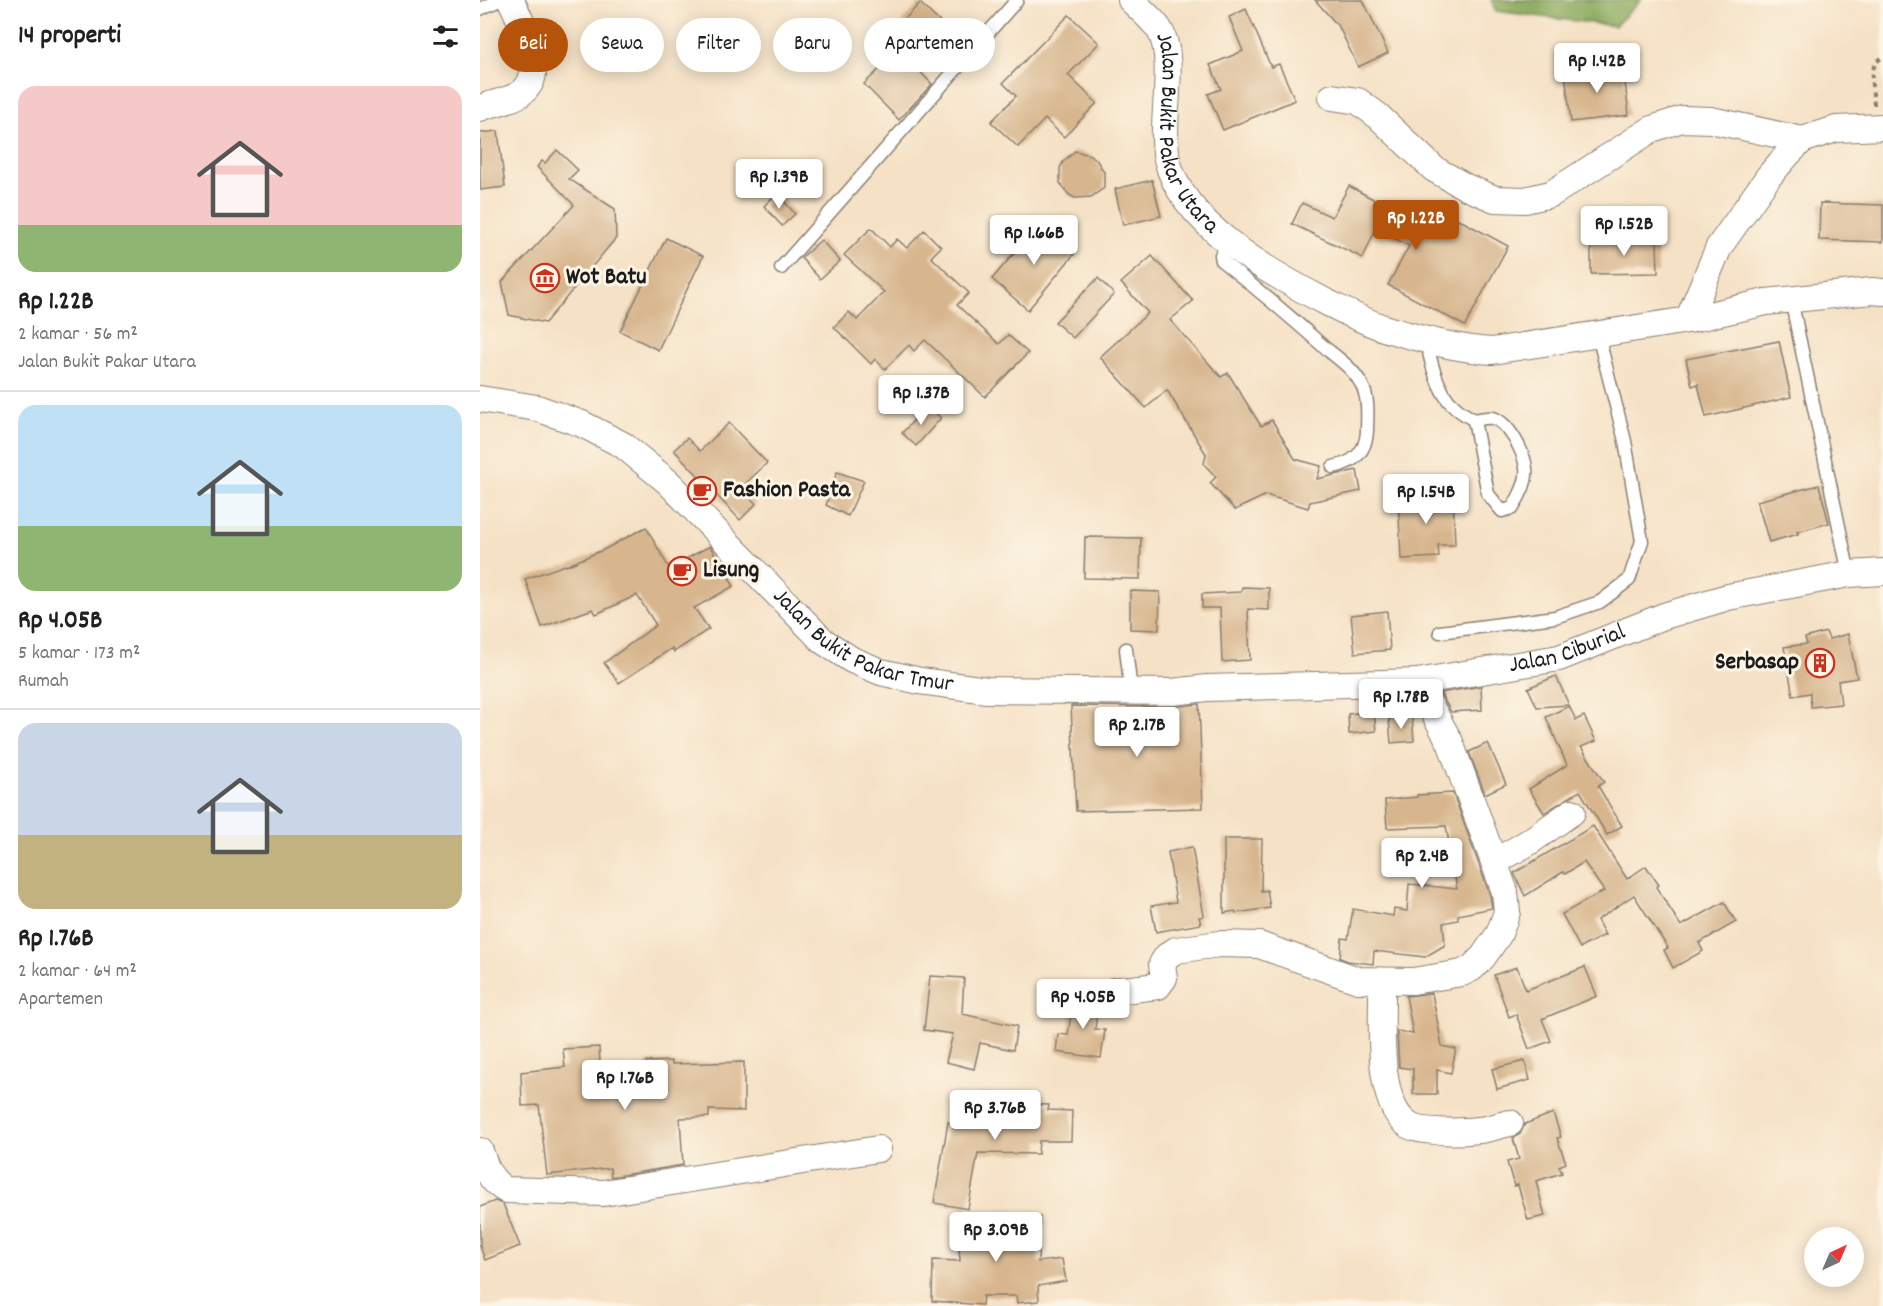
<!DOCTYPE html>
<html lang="id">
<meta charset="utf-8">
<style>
:root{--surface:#fff;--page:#f2f2f2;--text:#202124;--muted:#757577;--line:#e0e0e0;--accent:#b45309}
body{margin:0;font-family:Dekko,sans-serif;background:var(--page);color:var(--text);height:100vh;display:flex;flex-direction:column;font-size:22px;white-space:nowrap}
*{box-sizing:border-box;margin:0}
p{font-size:20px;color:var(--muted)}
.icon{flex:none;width:33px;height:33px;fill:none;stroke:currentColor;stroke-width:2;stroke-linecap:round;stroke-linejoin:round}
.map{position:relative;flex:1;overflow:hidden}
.details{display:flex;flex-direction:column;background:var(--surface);width:480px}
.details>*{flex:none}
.banner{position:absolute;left:18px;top:18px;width:570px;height:54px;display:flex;gap:12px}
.needle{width:39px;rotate:44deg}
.tools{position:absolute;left:1324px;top:1227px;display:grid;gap:12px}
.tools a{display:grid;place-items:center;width:60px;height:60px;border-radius:50%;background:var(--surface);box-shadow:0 3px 15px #0003;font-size:30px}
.price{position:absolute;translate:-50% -51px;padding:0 14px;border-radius:6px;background:#fff;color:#222;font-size:20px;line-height:39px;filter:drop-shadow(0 2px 3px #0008)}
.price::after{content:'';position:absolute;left:50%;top:36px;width:18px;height:14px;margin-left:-9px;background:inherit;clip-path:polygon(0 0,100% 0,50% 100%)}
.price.current{background:var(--accent);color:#fff}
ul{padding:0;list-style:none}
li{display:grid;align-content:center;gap:12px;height:318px;padding:0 18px}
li+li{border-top:2px solid var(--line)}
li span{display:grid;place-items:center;height:186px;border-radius:18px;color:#555}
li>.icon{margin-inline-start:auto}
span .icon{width:108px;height:108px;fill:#fffc;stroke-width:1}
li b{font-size:26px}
h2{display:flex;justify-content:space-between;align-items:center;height:72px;padding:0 18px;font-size:26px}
.chip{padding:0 21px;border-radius:27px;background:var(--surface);box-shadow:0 3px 15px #0003;font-size:21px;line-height:54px}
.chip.current{background:var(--accent);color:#fff}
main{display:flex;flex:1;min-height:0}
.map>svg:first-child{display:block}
</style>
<main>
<section class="details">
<h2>14 properti<svg class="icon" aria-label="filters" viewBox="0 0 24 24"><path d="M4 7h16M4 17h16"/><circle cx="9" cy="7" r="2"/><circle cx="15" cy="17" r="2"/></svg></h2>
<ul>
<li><span style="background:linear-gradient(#f6c9c9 75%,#8fb573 0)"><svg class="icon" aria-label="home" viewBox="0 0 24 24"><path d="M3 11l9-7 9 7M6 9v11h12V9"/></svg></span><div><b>Rp 1.22B</b><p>2 kamar · 56 m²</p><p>Jalan Bukit Pakar Utara</p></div></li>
<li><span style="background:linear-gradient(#bfe0f5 65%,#8fb573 0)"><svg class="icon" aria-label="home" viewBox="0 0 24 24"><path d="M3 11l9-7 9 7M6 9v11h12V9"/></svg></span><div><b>Rp 4.05B</b><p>5 kamar · 173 m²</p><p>Rumah</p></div></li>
<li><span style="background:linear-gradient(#c9d6e8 60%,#c2b280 0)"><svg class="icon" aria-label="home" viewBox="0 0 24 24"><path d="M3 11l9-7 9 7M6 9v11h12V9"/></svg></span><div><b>Rp 1.76B</b><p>2 kamar · 64 m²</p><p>Apartemen</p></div></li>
</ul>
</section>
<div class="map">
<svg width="1403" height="1306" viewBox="0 0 1403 1306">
<rect width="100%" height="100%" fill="#fcf5e5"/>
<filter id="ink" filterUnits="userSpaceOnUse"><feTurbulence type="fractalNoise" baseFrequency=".0167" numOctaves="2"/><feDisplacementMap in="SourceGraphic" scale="12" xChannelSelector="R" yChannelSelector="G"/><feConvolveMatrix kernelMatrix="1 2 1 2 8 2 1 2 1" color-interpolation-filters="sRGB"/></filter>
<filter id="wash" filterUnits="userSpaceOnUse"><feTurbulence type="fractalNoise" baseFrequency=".008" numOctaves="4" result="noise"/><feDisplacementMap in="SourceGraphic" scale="24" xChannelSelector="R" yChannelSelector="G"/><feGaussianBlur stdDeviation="1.35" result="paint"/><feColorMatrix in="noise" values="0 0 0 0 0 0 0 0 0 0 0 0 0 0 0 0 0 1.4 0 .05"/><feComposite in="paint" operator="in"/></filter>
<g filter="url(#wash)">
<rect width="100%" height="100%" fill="#f5e1c5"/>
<!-- forest -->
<path fill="#8dac60" stroke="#54643e" stroke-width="1.5" d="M1011,0h150l-26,26 -119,-15z"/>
<g id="blocks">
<!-- building -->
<g fill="#d7b58d">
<path d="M835,0h48l25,53 -30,14 -19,-40z"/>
<path d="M440,3l26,25 -34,35 20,21 -33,36 -35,-36 51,-49 -13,-13z"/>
<path d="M766,9l25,58 8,-3 16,36 -72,30 -15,-36 13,-5 -11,-24 33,-14 -14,-34z"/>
<path d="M589,15l30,28 -31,32 29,28 -33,34 -19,-18 -27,28 -27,-25 25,-26 -13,-13z"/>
<path d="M1143,66l6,49 -58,7 -6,-49z"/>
<path d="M18,131l7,56 -25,3v-57z"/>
<path d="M77,150l21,20 -9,9 46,30 1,29 -71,85 -36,-8 -7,-33 72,-77 -37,-38 5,-6 3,2z"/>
<path d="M595,151l15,4 6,4 8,13v16l-13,9 -16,1 -6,-3 -9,-12v-15l3,-6z"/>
<path d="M672,180l9,36 -38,9 -8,-36z"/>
<path d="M869,186l72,39 11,-20 76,41 -43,80 -77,-41 21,-39 -33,-18 -13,30 -71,-34 10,-21 30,14z"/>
<path d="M297,193l18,21 -13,12 -18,-20z"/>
<path d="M1340,203l63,2v37l-64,-2z"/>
<path d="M560,223l35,30 -47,57 -36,-31z"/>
<path d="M391,228l19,19 7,-8 10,9 17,-18 17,17 -10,10 38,36 -12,12 42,39 9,-9 20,18 -43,44 -60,-57 -11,11 -5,-6 -24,24 -10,-10 -4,5 -37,-37 15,-15 8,8 27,-28 -40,-37z"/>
<path d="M186,238l37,18 -45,94 -38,-19z"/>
<path d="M341,240l19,21 -20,18 -19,-21z"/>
<path d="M1177,240l1,33 -67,1v-33z"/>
<path d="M672,256l41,45 -23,19 51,57 7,-4 33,53 11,-6 23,39 26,7 -4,13 40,-9 4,21 -51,11 -2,6 -42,-13 -31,15 -25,-27 6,-6 -12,-13 2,-10 -39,-64 -21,18 -46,-51 48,-44 -27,-30z"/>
<path d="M618,278l16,16 -41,44 -18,-16z"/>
<path d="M1299,341l12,56 -85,20 -8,-33 -6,2 -6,-27z"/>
<path d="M447,406l14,12 -25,28 -14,-13z"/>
<path d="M249,423l38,40 -26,25 15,16 -16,16 -66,-70 13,-12 13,13z"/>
<path d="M357,472l27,9 -16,35 -22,-11z"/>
<path d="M1339,485l10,38 -32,9 1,2 -29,8 -12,-41z"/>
<path d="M973,494l2,51h-17l1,12 -38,2 -3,-63z"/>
<path d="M166,527l23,41 41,-22 24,40 -40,22 15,21 -35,23 -2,-4 -53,35 -15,-20 52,-38 -19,-30 -41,19 -3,-5 -51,18 -17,-48 40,-14 1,1 39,-17z"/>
<path d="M605,537l56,1 -1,41 -56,-1z"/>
<path d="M762,587l27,1v22l-21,-1 2,51 -28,2 -2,-54h-18v-14l39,-2z"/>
<path d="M650,591l30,1 -1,38 -29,-1z"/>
<path d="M907,611l3,39 -35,3 -4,-38z"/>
<path d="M1346,632l3,7 19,-5 9,44 -19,3 3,23 -30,3 -1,-14 -17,3 -9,-49 23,-3 -2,-6z"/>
<path d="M1076,676l13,29 -32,2 -9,-19z"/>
<path d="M1001,686l1,24 -31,2 -11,-19z"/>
<path d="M719,704l4,104 -127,3 -5,-105 101,1z"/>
<path d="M1089,706l7,14 8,-4 12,25 -15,6 23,35 -6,4 24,40 -15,9 -27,-44 -36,22 -15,-24 38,-24 -21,-48z"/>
<path d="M894,711l2,20 -27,3 -1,-20z"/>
<path d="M932,717l2,24 -23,2 -2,-24z"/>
<path d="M1008,743l18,41 -21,10 -16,-42z"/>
<path d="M973,793l37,102 2,13 -34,7v5l-15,3 2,22 -20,12 -51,-6 -1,13 -25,-3 -8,-3 2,-20 6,1 5,-30 40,7 1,-7 13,2 2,-27 48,5 -11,-63 -59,2 -2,-28 32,-3v-2z"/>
<path d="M1113,826l34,53 19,-13 13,19 -3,2 25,39 43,-24 12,20 -37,21 4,8 -30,17 -9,-18 4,-2 -34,-53 -37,25 8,15 -25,13 -18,-34 42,-23 -20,-29 -19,12 -2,-2 -38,24 -11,-23z"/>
<path d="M744,839h38l-1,52 6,-1 3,18 -34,5 -1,-2 -11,2z"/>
<path d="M712,847l12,69 -5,1 2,7 -45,8 -5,-26 25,-4 -8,-50z"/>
<path d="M1037,967l9,23 59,-23 12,29 -55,23 9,22 -22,8 -13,-35 -7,3 -15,-42z"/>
<path d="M450,976l34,2 -2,36 55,12 -4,24 -33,-7 -6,26 -28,-7 7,-28 -29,-4z"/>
<path d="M952,993l10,53 14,3 -5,24 -14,-3v24h-24v-25l-14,-2 -2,-36 16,3 -7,-38z"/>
<path d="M594,995l25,3 -4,31 10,1 -4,28 -45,-6 2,-18 10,1z"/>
<path d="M119,1047l2,32 46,-1 -1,-16 25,-1 1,3 72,-2v49l-35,-1v7l-29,1 3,47 -72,12 -1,-9 -63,7 -8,-70 -17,1 -1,-34 44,-5 -2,-18z"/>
<path d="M1045,1061l5,19 -33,9 -5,-20z"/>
<path d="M500,1093l41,3v8l28,1 -1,5 24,1 -1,30h-32l-1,13 -60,-1 -10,56 -34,-6 14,-81 29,5z"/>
<path d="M1073,1113l8,24 -4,1 9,25 -7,3 3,7 -26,8 9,35 -17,4 -10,-35 -4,1 -7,-24 12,-3 -6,-21 7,-4 5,-10z"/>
<path d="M15,1201l8,3 17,42 -35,14 -5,-14v-39z"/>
<path d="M527,1215l33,2 -2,45 24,-3 4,22 -28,5 1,15 -22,2 -1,-7h-33l-1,9 -50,-4 1,-41 27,1 -3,-41 50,-3z"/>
</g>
</g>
</g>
<g filter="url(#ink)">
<use href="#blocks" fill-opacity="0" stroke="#887e70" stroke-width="1.5"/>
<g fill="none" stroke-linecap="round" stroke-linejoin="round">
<!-- lane casing -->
<g stroke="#887e70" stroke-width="15">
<g id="lane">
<path d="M0,9l19,-9"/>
<path d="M750,243l-9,12 1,6c35,28 69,56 102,86 15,12 33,24 40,43 5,12 3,28 3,41 -1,22 -14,32 -34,36"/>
<path d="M301,268l236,-268"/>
<path d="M1311,299l58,275"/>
<path d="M948,340c0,18 11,54 26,66 6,6 13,10 20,14l14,74 14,17 11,-3c6,-12 15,-26 13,-40 -2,-16 -17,-45 -33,-50 -6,-1 -13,1 -19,2"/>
<path d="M960,632l115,-15 45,-15 29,-22 13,-39 -17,-100 -27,-106"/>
<path d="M646,649l5,42"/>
</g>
</g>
<!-- street casing -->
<g stroke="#887e70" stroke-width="28">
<g id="street">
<path id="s1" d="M651,0c9,9 21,19 28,29 19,30 0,91 8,130 14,65 106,116 161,144 20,10 41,21 62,27 34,10 68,19 102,21l196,-31 78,-18 106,-11 11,1"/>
<path d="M852,97l26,4 20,15 56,53 32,18 29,12 30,1 26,-6 101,-65 30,-10 29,1 91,20"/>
<path d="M0,108c12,-5 29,-7 40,-14 30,-20 2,-69 -9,-94"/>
<path d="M1208,320l31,-73 50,-71 20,-23 13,-13 34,-11 47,-2"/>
<path id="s2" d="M0,399l57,9 45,16 41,21 45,37 155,159 29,19 29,12 39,9 67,9 185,2 35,-4 210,-6 142,-24 105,-42 64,-19 121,-23 34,-2"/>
<path d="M1015,862l34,-20 43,-30"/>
<path d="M902,981c1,37 -8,124 28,145 13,7 53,6 69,4 10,-1 21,-5 31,-7"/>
<path d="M634,991l44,-5 6,-8 -2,-14 5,-8 9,-6 43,-6 40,1 99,35 55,1 49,-8 10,-5 11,-11 16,-23 8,-22 -2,-20 -55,-150 -33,-60"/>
<path d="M0,1151c6,18 10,30 26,39l97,3 275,-44"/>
</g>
</g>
<!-- path -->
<path stroke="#887e70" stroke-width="4" stroke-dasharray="4.5 4.5" stroke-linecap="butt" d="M1394,105c-1,-18 -8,-38 9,-48"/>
<!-- lane -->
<use href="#lane" stroke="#fff" stroke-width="12"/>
<!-- street -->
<use href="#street" stroke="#fff" stroke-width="26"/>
</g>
</g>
<!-- icons -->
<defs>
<g id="museum-ring" transform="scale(1.5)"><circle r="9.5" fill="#fcf5e5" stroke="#c8321e" stroke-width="1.5"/><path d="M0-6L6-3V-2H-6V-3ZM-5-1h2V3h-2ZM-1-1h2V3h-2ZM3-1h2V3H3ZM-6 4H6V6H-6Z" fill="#c8321e"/></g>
<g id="cafe-ring" transform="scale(1.5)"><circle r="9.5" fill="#fcf5e5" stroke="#c8321e" stroke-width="1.5"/><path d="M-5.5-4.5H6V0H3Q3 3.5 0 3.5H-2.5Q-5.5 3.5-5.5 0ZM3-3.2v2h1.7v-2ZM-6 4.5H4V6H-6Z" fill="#c8321e"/></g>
<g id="building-ring" transform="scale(1.5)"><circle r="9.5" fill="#fcf5e5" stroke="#c8321e" stroke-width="1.5"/><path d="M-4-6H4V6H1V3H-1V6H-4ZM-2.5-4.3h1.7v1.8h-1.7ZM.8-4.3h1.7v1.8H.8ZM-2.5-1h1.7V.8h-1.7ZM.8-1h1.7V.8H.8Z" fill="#c8321e"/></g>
</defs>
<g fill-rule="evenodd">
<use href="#museum-ring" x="65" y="278"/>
<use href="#cafe-ring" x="222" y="491"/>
<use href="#cafe-ring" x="202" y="571"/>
<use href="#building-ring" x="1340" y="663"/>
</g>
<g text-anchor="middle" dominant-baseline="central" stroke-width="6" stroke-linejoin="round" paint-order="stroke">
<!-- street labels -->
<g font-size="24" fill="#1c1c1c" stroke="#fcf5e5">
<text stroke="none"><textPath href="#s1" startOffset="152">Jalan Bukit Pakar Utara</textPath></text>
<text stroke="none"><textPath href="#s2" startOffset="468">Jalan Bukit Pakar Tmur</textPath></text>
<text stroke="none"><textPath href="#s2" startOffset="1190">Jalan Ciburial</textPath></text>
</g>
<!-- poi labels -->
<g font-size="24" font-weight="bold" fill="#1c1c1c" stroke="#fcf5e5" text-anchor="start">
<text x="86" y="278">Wot Batu</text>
<text x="243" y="491">Fashion Pasta</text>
<text x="223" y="571">Lisung</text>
<text x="1319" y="663" text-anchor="end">Serbasap</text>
</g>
</g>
</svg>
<div class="tools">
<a><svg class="needle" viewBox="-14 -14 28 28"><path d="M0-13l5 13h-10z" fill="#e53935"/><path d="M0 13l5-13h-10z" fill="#757577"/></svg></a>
</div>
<b class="price" style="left:1117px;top:94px">Rp 1.42B</b>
<b class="price" style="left:299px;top:210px">Rp 1.39B</b>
<b class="price current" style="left:936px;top:251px">Rp 1.22B</b>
<b class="price" style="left:1144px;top:257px">Rp 1.52B</b>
<b class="price" style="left:554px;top:266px">Rp 1.66B</b>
<b class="price" style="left:441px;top:426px">Rp 1.37B</b>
<b class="price" style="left:946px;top:525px">Rp 1.54B</b>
<b class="price" style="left:921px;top:730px">Rp 1.78B</b>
<b class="price" style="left:657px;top:758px">Rp 2.17B</b>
<b class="price" style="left:942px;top:889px">Rp 2.4B</b>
<b class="price" style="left:603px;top:1030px">Rp 4.05B</b>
<b class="price" style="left:145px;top:1111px">Rp 1.76B</b>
<b class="price" style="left:515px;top:1141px">Rp 3.76B</b>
<b class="price" style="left:516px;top:1263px">Rp 3.09B</b>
<div class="banner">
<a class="chip current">Beli</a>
<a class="chip">Sewa</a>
<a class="chip">Filter</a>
<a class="chip">Baru</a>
<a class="chip">Apartemen</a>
</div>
</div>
</main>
